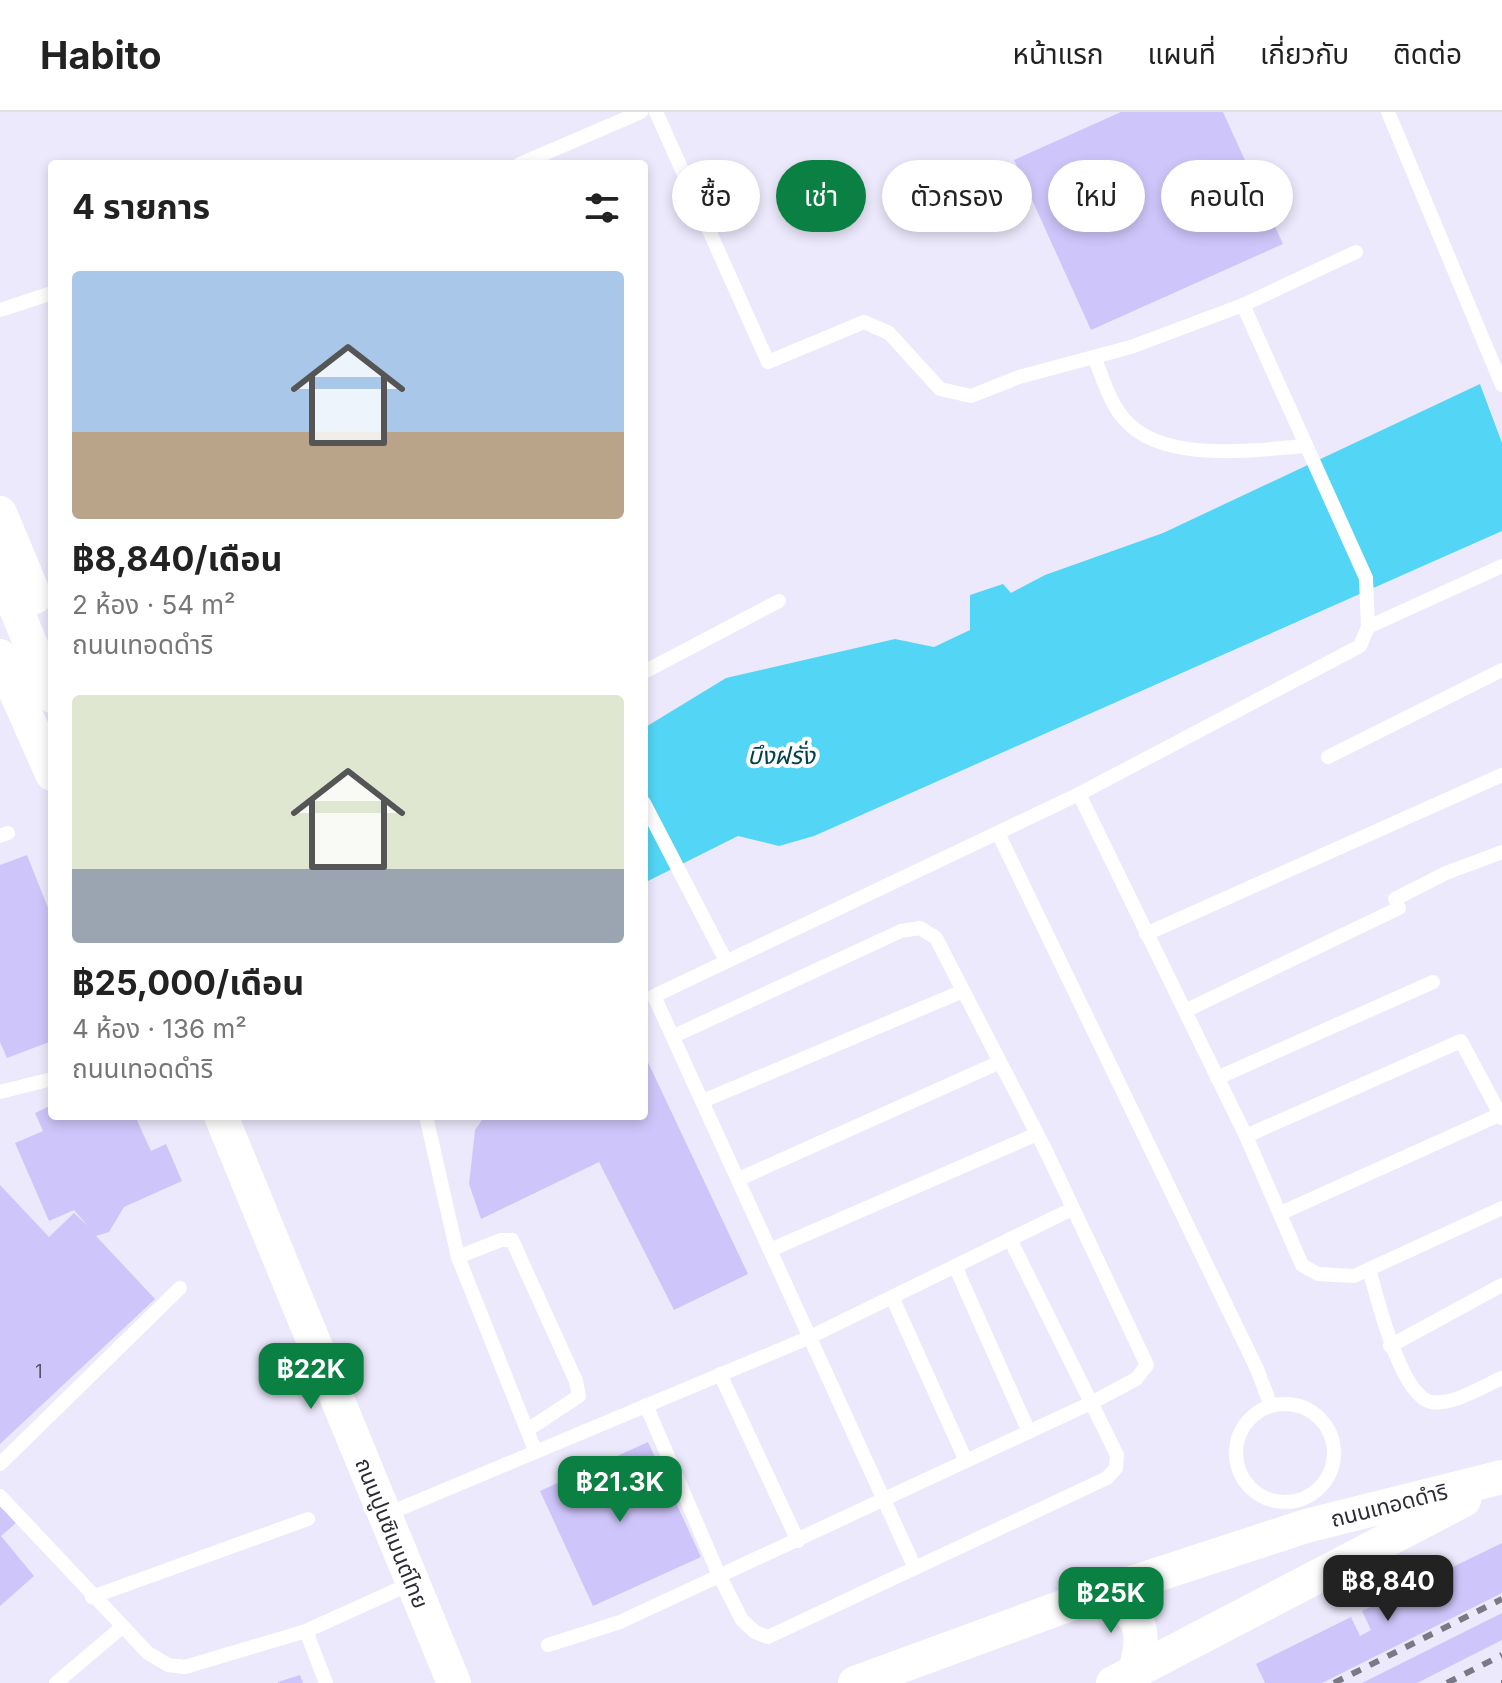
<!DOCTYPE html>
<html lang="th">
<meta charset="utf-8">
<style>
:root{--surface:#fff;--page:#f6f6f6;--text:#222;--muted:#767676;--line:#e0e0e0;--accent:#0b8043}
body{margin:0;font-family:Inter,"Noto Sans Thai",sans-serif;background:var(--page);color:var(--text);height:100vh;display:flex;flex-direction:column;font-size:30px;white-space:nowrap}
*{box-sizing:border-box;margin:0}
p{font-size:26px;color:var(--muted)}
.icon{flex:none;width:44px;height:44px;fill:none;stroke:currentColor;stroke-width:2;stroke-linecap:round;stroke-linejoin:round}
.map{position:relative;flex:1;overflow:hidden}
.side{position:absolute;left:48px;top:48px;width:600px;height:960px;display:flex;flex-direction:column;background:var(--surface);border-radius:8px;box-shadow:0 4px 12px #0003}
.side>*{flex:none}
.banner{position:absolute;left:672px;top:48px;width:710px;height:72px;display:flex;gap:16px}
.price{position:absolute;translate:-50% -68px;padding:0 18px;border-radius:16px;background:var(--accent);color:#fff;font-size:26px;line-height:52px;filter:drop-shadow(0 2px 4px #0008)}
.price::after{content:'';position:absolute;left:50%;top:48px;width:24px;height:18px;margin-left:-12px;background:inherit;clip-path:polygon(0 0,100% 0,50% 100%)}
.price.selected{background:#222;color:#fff}
ul{padding:0;list-style:none}
li{display:grid;align-content:center;gap:16px;height:424px;padding:0 24px}
li span{display:grid;place-items:center;height:248px;border-radius:8px;color:#555}
li>.icon{margin-inline-start:auto}
span .icon{width:144px;height:144px;fill:#fffc;stroke-width:1}
li b{font-size:34px}
h2{display:flex;justify-content:space-between;align-items:center;height:96px;padding:0 24px;font-size:34px}
.pill{padding:0 28px;border-radius:36px;background:var(--surface);box-shadow:0 4px 12px #0003;font-size:28px;line-height:72px}
.pill.selected{background:var(--accent);color:#fff}
header{display:flex;align-items:center;gap:48px;box-sizing:border-box;height:112px;padding:0 40px;background:var(--surface);border-bottom:2px solid var(--line)}
header strong{font-size:38px}
nav{display:flex;gap:44px;margin-inline-start:auto;font-size:28px}
.map>svg:first-child{display:block}
</style>
<header>
<strong>Habito</strong>
<nav><a>หน้าแรก</a><a>แผนที่</a><a>เกี่ยวกับ</a><a>ติดต่อ</a></nav>
</header>
<div class="map">
<svg width="1502" height="1571" viewBox="0 0 1502 1571">
<rect width="100%" height="100%" fill="#ece9fc"/>
<!-- water -->
<path fill="#53d6f5" d="M1480,272l22,59v88l-688,305 -35,10 -41,-10 -94,47v-155l82,-50 169,-39 39,8 36,-17v-35l33,-11 8,9 34,-18 118,-42z"/>
<!-- building -->
<g fill="#cec6fa">
<path d="M1121,0h102l60,132 -192,86 -77,-170z"/>
<path d="M27,743l25,63v123l-45,17 -7,-16v-177z"/>
<path d="M644,942l104,220 -74,36 -75,-148 -118,57 -12,-35 6,-54 10,-14h159z"/>
<path d="M52,993v11h83l16,35 15,-7 16,37 -58,26 -15,25 -13,4 59,63 -155,145v-259l49,52 25,-24 14,13 -14,-16 -25,11 -34,-78 28,-12 -8,-18z"/>
<path d="M648,1330l53,115 -108,49 -53,-115z"/>
<path d="M0,1394l16,17 -15,13 33,40 -34,30z"/>
<path d="M1502,1431v50l-180,90h-57l-9,-19 95,-47 9,19 11,-6 -9,-19 51,-25 8,19 13,-6 -8,-19z"/>
<path d="M1502,1501v27l-85,43h-55z"/>
<path d="M300,1563l3,8h-25v-1z"/>
</g>
<g fill="none" stroke-linecap="round" stroke-linejoin="round">
<!-- service -->
<g stroke="#fff" stroke-width="14">
<path d="M656,0l112,250 96,-40 25,11 51,56 31,7 48,-19 112,-30 112,-42 113,-53"/>
<path d="M1388,0l114,273"/>
<path d="M520,52l121,-52"/>
<path d="M0,198l52,-17"/>
<path d="M1095,247c8,20 15,44 29,60 38,45 130,31 182,27"/>
<path d="M1368,515l134,-61"/>
<path d="M644,560l135,-71"/>
<path d="M1328,645l174,-87"/>
<path d="M1079,682l167,342 56,129 16,9 36,2 148,-68"/>
<path d="M644,691l82,158"/>
<path d="M998,721l259,536 14,37"/>
<path d="M0,724l8,-3"/>
<path d="M1395,787l51,-26 56,-21"/>
<path d="M1146,822l356,-159"/>
<path d="M1185,899l214,-103"/>
<path d="M1217,966l216,-96"/>
<path d="M0,980l52,-13"/>
<path d="M703,989l260,-110"/>
<path d="M426,1004l32,141 77,193"/>
<path d="M1246,1024l215,-95 41,77"/>
<path d="M739,1067l261,-117"/>
<path d="M1281,1101l220,-99"/>
<path d="M770,1138l267,-116"/>
<path d="M458,1145l43,-17h11l64,141 3,15 -50,33"/>
<path d="M955,1154l74,166"/>
<path d="M1369,1157c8,28 31,126 62,133 21,4 53,-16 71,-24"/>
<path d="M892,1185l74,164"/>
<path d="M1390,1234l112,-61"/>
<path d="M720,1262l78,167"/>
<circle cx="1285" cy="1341" r="49"/>
<path d="M646,1293l73,170 23,45 13,12 13,5 339,-159 9,-10 1,-13 -107,-216"/>
<path d="M0,1352l180,-176"/>
<path d="M0,1384l148,157 20,12 17,2 121,-36 106,-48"/>
<path d="M385,1403l423,-177 262,-128"/>
<path d="M915,1456l-261,-572 425,-202 281,-148 8,-19 -2,-49 -123,-273"/>
<path d="M92,1485l216,-78"/>
<path d="M306,1519l20,52"/>
<path d="M548,1533l72,-23 473,-220 43,-23 11,-14 -101,-214 -110,-213 -16,-10 -19,3 -227,105"/>
<path d="M56,1571l66,-56"/>
</g>
<!-- tertiary -->
<g stroke="#fff" stroke-width="34">
<path d="M0,401l35,84"/>
<path d="M0,458l52,126"/>
<path d="M0,544l52,118"/>
<path d="M221,1004l233,567"/>
<path d="M1095,1483c45,14 53,31 40,76"/>
<path d="M855,1571l240,-88 211,-69 196,-49"/>
<path d="M1113,1571l351,-183"/>
</g>
<!-- rail -->
<g stroke="#7b7986" stroke-width="6" stroke-dasharray="10 10" stroke-linecap="butt">
<path d="M1334,1571l168,-84"/>
<path d="M1447,1571l55,-28"/>
<path d="M1501,1571h1"/>
</g>
</g>
<g text-anchor="middle" dominant-baseline="central" stroke-width="8" stroke-linejoin="round" paint-order="stroke">
<!-- number labels -->
<g font-size="18" fill="#555266">
<text x="39" y="1259">1</text>
</g>
<!-- street labels -->
<g font-size="22" fill="#2d2b34" stroke="#fff">
<text transform="translate(1389 1393) rotate(-14)">ถนนเทอดดำริ</text>
<text transform="translate(392 1421) rotate(68)">ถนนปูนซิเมนต์ไทย</text>
</g>
<!-- water labels -->
<g font-size="24" font-style="italic" fill="#01404c" stroke="#fff">
<text x="781" y="643">บึงฝรั่ง</text>
</g>
</g>
</svg>
<b class="price" style="left:311px;top:1299px">฿22K</b>
<b class="price" style="left:620px;top:1412px">฿21.3K</b>
<b class="price selected" style="left:1388px;top:1511px">฿8,840</b>
<b class="price" style="left:1111px;top:1523px">฿25K</b>
<div class="banner">
<a class="pill">ซื้อ</a>
<a class="pill selected">เช่า</a>
<a class="pill">ตัวกรอง</a>
<a class="pill">ใหม่</a>
<a class="pill">คอนโด</a>
</div>
<section class="side">
<h2>4 รายการ<svg class="icon" aria-label="filters" viewBox="0 0 24 24"><path d="M4 7h16M4 17h16"/><circle cx="9" cy="7" r="2"/><circle cx="15" cy="17" r="2"/></svg></h2>
<ul>
<li><span style="background:linear-gradient(#a9c7e8 65%,#b9a48a 0)"><svg class="icon" aria-label="home" viewBox="0 0 24 24"><path d="M3 11l9-7 9 7M6 9v11h12V9"/></svg></span><div><b>฿8,840/เดือน</b><p>2 ห้อง · 54 m²</p><p>ถนนเทอดดำริ</p></div></li>
<li><span style="background:linear-gradient(#dfe7d0 70%,#9aa5b1 0)"><svg class="icon" aria-label="home" viewBox="0 0 24 24"><path d="M3 11l9-7 9 7M6 9v11h12V9"/></svg></span><div><b>฿25,000/เดือน</b><p>4 ห้อง · 136 m²</p><p>ถนนเทอดดำริ</p></div></li>
</ul>
</section>
</div>
